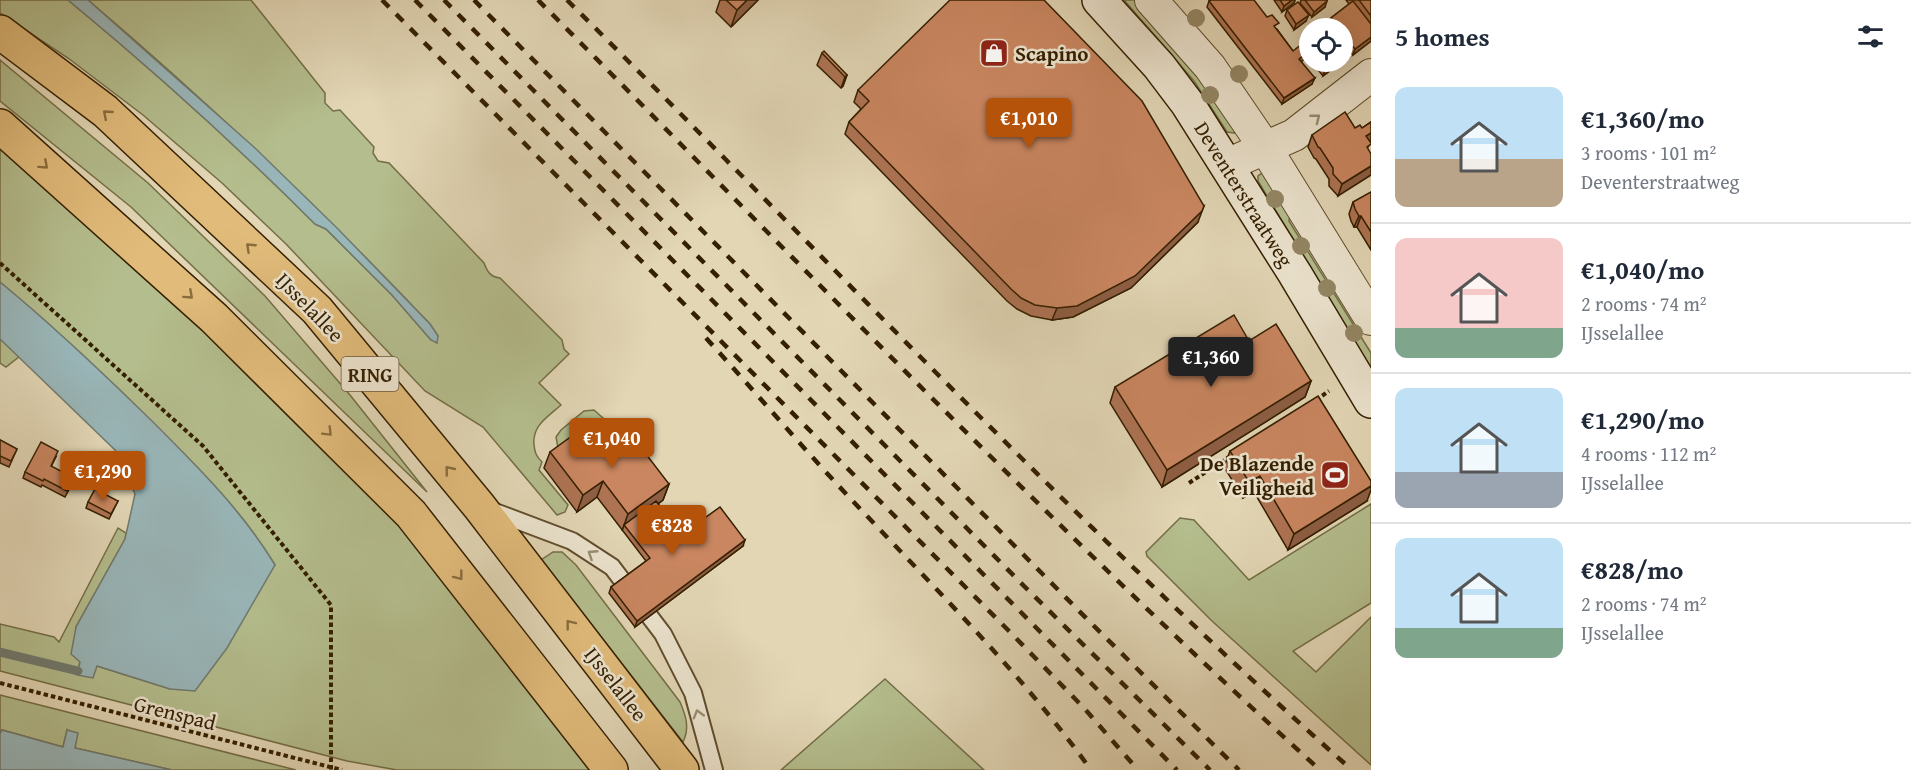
<!DOCTYPE html>
<meta charset="utf-8">
<style>
:root{--surface:#fff;--page:#f2f2f3;--text:#1f2937;--muted:#747a83;--line:#e0e1e3;--accent:#b45309}
body{margin:0;font-family:"Gentium Book Plus",serif;background:var(--page);color:var(--text);height:100vh;display:flex;flex-direction:column;font-size:22px;white-space:nowrap}
*{box-sizing:border-box;margin:0}
p{font-size:20px;color:var(--muted)}
.icon{flex:none;width:33px;height:33px;fill:none;stroke:currentColor;stroke-width:2;stroke-linecap:round;stroke-linejoin:round}
.map{position:relative;flex:1;overflow:hidden}
.details{display:flex;flex-direction:column;background:var(--surface);width:540px}
.details>*{flex:none}
.controls{position:absolute;left:1299px;top:18px;display:grid;gap:12px}
.controls a{display:grid;place-items:center;width:54px;height:54px;border-radius:50%;background:var(--surface);box-shadow:0 6px 24px #0002;font-size:30px}
.price{position:absolute;translate:-50% -51px;padding:0 14px;border-radius:6px;background:var(--accent);color:#fff;font-size:20px;line-height:39px;filter:drop-shadow(0 2px 3px #0008)}
.price::after{content:'';position:absolute;left:50%;top:36px;width:18px;height:14px;margin-left:-9px;background:inherit;clip-path:polygon(0 0,100% 0,50% 100%)}
.price.on{background:#222;color:#fff}
ul{padding:0;list-style:none}
li{display:flex;align-items:center;gap:18px;height:150px;padding:0 24px}
li+li{border-top:2px solid var(--line)}
li span{display:grid;place-items:center;flex:none;width:168px;height:120px;border-radius:12px;color:#555}
li>.icon{margin-inline-start:auto}
span .icon{width:72px;height:72px;fill:#fffc;stroke-width:1}
li b{font-size:26px}
h2{display:flex;justify-content:space-between;align-items:center;height:72px;padding:0 24px;font-size:26px}
main{display:flex;flex:1;min-height:0}
.map>svg:first-child{display:block}
</style>
<main>
<div class="map">
<svg width="1371" height="770" viewBox="0 0 1371 770">
<rect width="100%" height="100%" fill="#e2d6b5"/>
<filter id="stains"><feTurbulence type="fractalNoise" baseFrequency=".00333" numOctaves="4"/><feColorMatrix values="0 0 0 0 .2 0 0 0 0 .09 0 0 0 0 .02 0 0 0 .5 -.17"/></filter>
<radialGradient id="worn" r=".72"><stop offset=".6" stop-color="#630" stop-opacity="0"/><stop offset="1" stop-color="#630" stop-opacity=".3"/></radialGradient>
<!-- green -->
<g fill="#b4bd8d" stroke="#746e46" stroke-width="1.5">
<path d="M0,0h68c86,71 168,145 247,224l11,5 66,66 39,45 7,-4 -8,-12c-108,-114 -222,-222 -342,-324h163l74,93v10l8,8 7,-1 34,37 -1,6 5,8 11,2 95,100c3,8 6,14 16,15l62,62 2,9 5,5 -30,29 22,22c-13,12 -29,20 -27,40 1,8 2,11 8,17l-3,8 29,35 -3,7 -8,3 -74,-88 -58,-36 -139,-147 -64,-61 -79,-68 -75,-57 -68,-45z"/>
<path d="M1124,0h14l48,53 56,81 -15,-2 -33,-51z"/>
<path d="M0,60l148,123 117,113 85,99 77,97 -296,-285 -131,-106z"/>
<path d="M0,146l139,116 241,242 44,51 171,215h-198l-50,-9 -347,-90v-47l54,13 5,5 59,-114 8,5 -1,6 -49,88 4,35 -2,9 19,-5 73,23 105,-124c-31,-52 -75,-96 -118,-138 -50,-51 -102,-99 -157,-145z"/>
<path d="M1265,171l26,37 -2,13 82,132v15l-113,-187v-5z"/>
<path d="M0,339l20,17 -14,11 -6,-4z"/>
<path d="M594,410l26,23 -34,37 -28,-22 -2,-11 5,-7 23,-19z"/>
<path d="M1371,504v99l-78,48 23,21 55,-55v148l-159,-144 -65,-65 -1,-4 34,-34 14,2 55,60z"/>
<path d="M553,552h9l14,13 104,137c6,14 10,26 3,40l-142,-182z"/>
<path d="M885,679l99,91h-203z"/>
<path d="M0,695l296,75h-124l-97,-22 -8,-18 -4,17 -61,-17 -2,4z"/>
</g>
<!-- water -->
<g fill="#99b6b9" stroke="#717a6f" stroke-width="1.5">
<path d="M68,0h20l167,148 82,80 93,96 8,12 -1,7 -6,-3 -39,-45 -66,-66 -11,-5c-79,-79 -161,-153 -247,-224z"/>
<path d="M0,282c54,44 104,92 154,141 44,44 89,89 121,142l-48,83 -32,43 -25,-2 -73,-23 -4,12 -16,-3 3,-13 -9,-8 5,-27 49,-88 10,-45 -20,-44 -115,-111z"/>
<path d="M2,730l61,17 4,-17 11,3 -3,15 97,22h-172v-36z"/>
</g>
<g fill="none" stroke-linecap="round" stroke-linejoin="round">
<!-- stream -->
<path stroke="#717a6f" stroke-width="9" d="M0,652l78,19"/>
<!-- lane casing -->
<g stroke="#604d2d" stroke-width="20">
<path id="lane" d="M487,509l85,32 40,26 51,67 30,59 21,77"/>
</g>
<!-- street casing -->
<g stroke="#604d2d" stroke-width="34">
<g id="street">
<path d="M1151,0l59,67 56,82 105,170"/>
<path d="M1227,165l67,-30 77,-60"/>
</g>
</g>
<!-- secondary casing -->
<g stroke="#341f00" stroke-width="36">
<path id="secondary" d="M1099,0l60,66 28,37 108,171 76,127"/>
</g>
<!-- primary casing -->
<g stroke="#341f00" stroke-width="36">
<g id="primary">
<path d="M0,32l105,79 212,199 162,196 203,264"/>
<path d="M0,126l214,192 197,196 200,256"/>
</g>
</g>
<!-- path -->
<g stroke="#341f00" stroke-width="4" stroke-dasharray="4.5 3" stroke-linecap="butt">
<path d="M0,263l203,183 128,159v165"/>
<path d="M1316,400l13,-9"/>
<path d="M1189,483l43,-28"/>
<path d="M0,683l342,87"/>
</g>
<!-- lane -->
<use href="#lane" stroke="#ece4cf" stroke-width="16"/>
<!-- street -->
<use href="#street" stroke="#ece4cf" stroke-width="32"/>
<!-- secondary -->
<use href="#secondary" stroke="#ece4cf" stroke-width="33"/>
<!-- primary -->
<use href="#primary" stroke="#e1bb7a" stroke-width="33"/>
<!-- rail -->
<g stroke="#341f00" stroke-width="4.5" stroke-dasharray="10 10" stroke-linecap="butt">
<path d="M382,0l627,631 75,77 54,62"/>
<path d="M415,0l762,770"/>
<path d="M444,0l581,587 185,183"/>
<path d="M474,0l617,623 148,147"/>
<path d="M538,0c258,259 510,524 782,770"/>
<path d="M567,0c260,258 510,527 785,770"/>
<path d="M706,338c54,59 106,121 162,179 77,82 157,161 223,253"/>
</g>
</g>
<!-- trees -->
<g fill="#948765">
<circle cx="1196" cy="18" r="9"/>
<circle cx="1239" cy="74" r="9"/>
<circle cx="1210" cy="95" r="9"/>
<circle cx="1275" cy="199" r="9"/>
<circle cx="1301" cy="246" r="9"/>
<circle cx="1327" cy="288" r="9"/>
<circle cx="1354" cy="333" r="9"/>
</g>
<!-- wall -->
<g fill="#ad7353" stroke="#341f00" stroke-width="1.5">
<path d="M720,0h38l-27,27 -15,-15z"/>
<path d="M1274,0h21l-1,3 -12,9z"/>
<path d="M1301,0h25l-1,7 -13,10 -12,-14z"/>
<path d="M1346,0h25v41l-18,14 -11,-14v-13h-9l-4,-4 2,-6 18,-14z"/>
<path d="M1209,1l68,28 16,22 14,6 -6,4 11,23 -30,20 -75,-97z"/>
<path d="M1287,10l19,11 -12,9 -9,-14z"/>
<path d="M1310,34v18l-7,-9 2,-6z"/>
<path d="M822,53l25,22 -4,11 -2,2 -24,-23z"/>
<path d="M1312,62h28l-1,2 -16,12z"/>
<path d="M858,90l340,132 -67,66 -58,29 -21,3 -21,-4 -14,-7 -10,-8 -162,-167 4,-12 12,-13 -7,-7z"/>
<path d="M1371,122v20l-33,54 -9,-10v-7l-13,-20 -2,-1 -6,-11 4,-12 43,-7h7z"/>
<path d="M1371,192v58l-14,-23h-3l-3,-6 -2,-7 4,-12z"/>
<path d="M1311,381l-6,16 -143,90 -52,-84 5,-16z"/>
<path d="M0,440l17,9 -8,18 -9,-4z"/>
<path d="M1230,451l137,50 -79,49 -34,-58 -11,6 -19,-31z"/>
<path d="M550,452l42,2 77,30 -6,16 -5,4 23,31 62,11 -108,81 -26,-34 2,-6 35,-26 -49,-64 -20,15 -33,-44z"/>
<path d="M56,457l-5,10 21,17 -7,13 -23,-12 -1,2 -18,-9 2,-6z"/>
<path d="M118,501l-9,18 -23,-11 2,-6z"/>
</g>
<!-- shaded-wall -->
<g fill="#8d5e43" stroke="#341f00" stroke-width="1.5">
<path d="M747,0h11l-27,27 6,-17z"/>
<path d="M1292,0h3l-1,3 -12,9 2,-6z"/>
<path d="M1327,1l-2,6 -13,10 2,-5z"/>
<path d="M1309,15l-3,6 -12,9 2,-6z"/>
<path d="M1371,37v4l-18,14 2,-6z"/>
<path d="M1309,51l-2,6 -10,8 2,-6z"/>
<path d="M1337,62h3l-1,2 -16,12 2,-6z"/>
<path d="M847,75l-4,11 -2,2 4,-11z"/>
<path d="M1315,78l-3,6 -30,20 2,-6z"/>
<path d="M1371,133v8l-9,6 4,-11z"/>
<path d="M1371,166v9l-33,21 4,-12z"/>
<path d="M1204,206l-6,16 -67,66 -58,29 -21,3 5,-12z"/>
<path d="M1359,216h2l-4,11h-3z"/>
<path d="M1311,381l-6,16 -143,90 5,-17z"/>
<path d="M1260,476l-6,16 -11,6 6,-16z"/>
<path d="M603,481l-6,16 -20,15 6,-17z"/>
<path d="M669,484l-6,16 -37,27 -2,-2 -2,6 6,-17z"/>
<path d="M1371,486v4l-4,11 -79,49 6,-16z"/>
<path d="M745,540l-2,6 -108,81 2,-6z"/>
</g>
<!-- building -->
<g fill="#c98660" stroke="#341f00" stroke-width="1.5">
<path d="M726,0h21l-10,10z"/>
<path d="M950,0h94l98,101 62,105 -2,5 -67,65 -58,30 -20,2 -22,-3 -14,-7 -10,-9 -162,-167 20,-21 -11,-11z"/>
<path d="M1211,0h43l13,17 5,-2 7,8 -5,3 19,25 9,-7 7,7 -10,8 16,19 -31,20 -75,-97z"/>
<path d="M1280,0h12l-8,6z"/>
<path d="M1305,0h21l1,1 -13,11z"/>
<path d="M1359,0h12v16z"/>
<path d="M1353,1l18,23v13l-16,12 -13,-16v-5h-3l-8,-10z"/>
<path d="M1298,2l11,13 -13,9 -9,-14z"/>
<path d="M1310,34v9l-5,-6z"/>
<path d="M824,51l23,24 -2,2 -23,-24z"/>
<path d="M1319,62h18l-12,8z"/>
<path d="M1345,112l10,16 5,-3 2,3 9,-6v11l-5,3 5,7v1l-4,3 4,7v12l-29,18 -9,-10v-6l-13,-20 -2,-1 -6,-12z"/>
<path d="M1371,192v40l-10,-16h-2l-4,-7 -2,-7z"/>
<path d="M1234,315l15,26 27,-17 35,57 -144,89 -52,-83z"/>
<path d="M1318,396l53,85v5l-77,48 -34,-58 -11,6 -19,-31z"/>
<path d="M626,428l43,56 -41,30 -25,-33 -20,14 -33,-43 26,-19 16,21z"/>
<path d="M0,440l17,9 -6,12 -11,-5z"/>
<path d="M41,442l17,9 -7,15 23,12 -7,13 -23,-12 -1,2 -18,-9z"/>
<path d="M95,489l23,12 -7,13 -23,-12z"/>
<path d="M656,501l25,34 39,-28 25,33 -108,81 -26,-34 39,-29 -26,-33z"/>
</g>
<!-- one-way arrows -->
<defs><path id="oneway-chevron" d="M-2-3.5L2.5 0L-2 3.5" fill="none" stroke-width="1.6" stroke-linecap="round" stroke-linejoin="round" transform="scale(1.5)"/></defs>
<g stroke="#8a6d3d">
<use href="#oneway-chevron" transform="translate(107 114) rotate(-139)"/>
<use href="#oneway-chevron" transform="translate(44 165) rotate(42)"/>
<use href="#oneway-chevron" transform="translate(250 247) rotate(-137)"/>
<use href="#oneway-chevron" transform="translate(189 295) rotate(42)"/>
<use href="#oneway-chevron" transform="translate(328 432) rotate(45)"/>
<use href="#oneway-chevron" transform="translate(449 470) rotate(-129)"/>
<use href="#oneway-chevron" transform="translate(459 576) rotate(52)"/>
<use href="#oneway-chevron" transform="translate(570 624) rotate(-128)"/>
</g>
<g stroke="#998b72">
<use href="#oneway-chevron" transform="translate(1316 118) rotate(-38)"/>
<use href="#oneway-chevron" transform="translate(592 554) rotate(-147)"/>
<use href="#oneway-chevron" transform="translate(698 714) rotate(-106)"/>
</g>
<!-- icons -->
<defs>
<g id="shop-square" transform="scale(1.5)"><rect x="-9" y="-9" width="18" height="18" rx="4" fill="#8f2418" stroke="#ece4cf"/><path d="M-5-2.5h2.3a2.7 3.5 0 0 1 5.4 0H5L5.5 6h-11ZM-1.5-2.5h3a1.5 2.3 0 0 0-3 0Z" fill="#fff"/></g>
<g id="stadium-square" transform="scale(1.5)"><rect x="-9" y="-9" width="18" height="18" rx="4" fill="#8f2418" stroke="#ece4cf"/><path d="M0-5a6.5 5 0 1 0 0 10a6.5 5 0 1 0 0-10ZM-3.5-1.8h7v3.6h-7Z" fill="#fff"/></g>
</defs>
<g fill-rule="evenodd">
<use href="#shop-square" x="994" y="53"/>
<use href="#stadium-square" x="1335" y="475"/>
</g>
<g text-anchor="middle" dominant-baseline="central" stroke-width="5" stroke-linejoin="round" paint-order="stroke">
<!-- shield labels -->
<rect fill="#ece4cf" stroke="#6b5a3e" stroke-width="1.5" x="341.5" y="357" width="57" height="34" rx="4.5"/>
<g font-size="20" font-weight="bold" fill="#341f00">
<text x="370" y="374">RING</text>
</g>
<!-- poi labels -->
<g font-size="21" font-weight="bold" fill="#341f00" stroke="#ece4cf" text-anchor="start">
<text x="1015" y="53">Scapino</text>
<text x="1314" y="463" text-anchor="end">De Blazende<tspan x="1314" dy="24">Veiligheid</tspan></text>
</g>
<!-- street labels -->
<g font-size="21" fill="#341f00" stroke="#ece4cf">
<text transform="translate(1244 194) rotate(58)">Deventerstraatweg</text>
<text transform="translate(310 307) rotate(46)">IJsselallee</text>
<text transform="translate(616 684) rotate(52)">IJsselallee</text>
<text transform="translate(175 713) rotate(14)">Grenspad</text>
</g>
</g>
<rect width="100%" height="100%" filter="url(#stains)"/>
<rect width="100%" height="100%" fill="url(#worn)"/>
</svg>
<div class="controls">
<a><svg class="icon" aria-label="locate" viewBox="0 0 24 24"><circle cx="12" cy="12" r="6"/><path d="M12 2v4M12 18v4M2 12h4M18 12h4"/></svg></a>
</div>
<b class="price" style="left:1029px;top:149px">€1,010</b>
<b class="price on" style="left:1211px;top:388px">€1,360</b>
<b class="price" style="left:612px;top:469px">€1,040</b>
<b class="price" style="left:103px;top:502px">€1,290</b>
<b class="price" style="left:672px;top:556px">€828</b>
</div>
<section class="details">
<h2>5 homes<svg class="icon" aria-label="filters" viewBox="0 0 24 24"><path d="M4 7h16M4 17h16"/><circle cx="9" cy="7" r="2"/><circle cx="15" cy="17" r="2"/></svg></h2>
<ul>
<li><span style="background:linear-gradient(#bfe0f5 60%,#b9a48a 0)"><svg class="icon" aria-label="home" viewBox="0 0 24 24"><path d="M3 11l9-7 9 7M6 9v11h12V9"/></svg></span><div><b>€1,360/mo</b><p>3 rooms · 101 m²</p><p>Deventerstraatweg</p></div></li>
<li><span style="background:linear-gradient(#f6c9c9 75%,#7fa58c 0)"><svg class="icon" aria-label="home" viewBox="0 0 24 24"><path d="M3 11l9-7 9 7M6 9v11h12V9"/></svg></span><div><b>€1,040/mo</b><p>2 rooms · 74 m²</p><p>IJsselallee</p></div></li>
<li><span style="background:linear-gradient(#bfe0f5 70%,#9aa5b1 0)"><svg class="icon" aria-label="home" viewBox="0 0 24 24"><path d="M3 11l9-7 9 7M6 9v11h12V9"/></svg></span><div><b>€1,290/mo</b><p>4 rooms · 112 m²</p><p>IJsselallee</p></div></li>
<li><span style="background:linear-gradient(#bfe0f5 75%,#7fa58c 0)"><svg class="icon" aria-label="home" viewBox="0 0 24 24"><path d="M3 11l9-7 9 7M6 9v11h12V9"/></svg></span><div><b>€828/mo</b><p>2 rooms · 74 m²</p><p>IJsselallee</p></div></li>
</ul>
</section>
</main>
